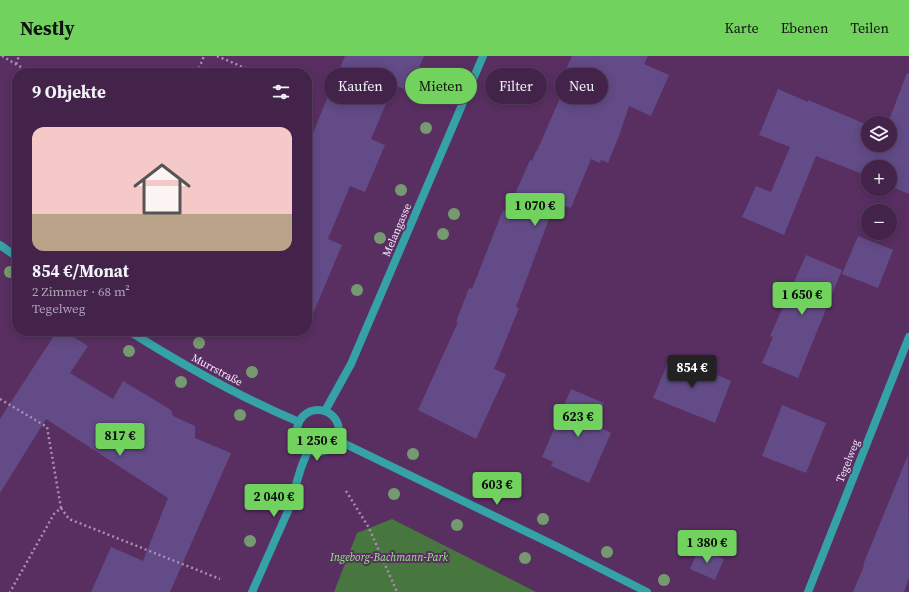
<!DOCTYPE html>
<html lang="de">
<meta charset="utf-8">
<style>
:root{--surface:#43234a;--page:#4a2b51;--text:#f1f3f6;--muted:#afa4b5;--line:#5b4062;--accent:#71d35e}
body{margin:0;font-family:"Source Serif 4",serif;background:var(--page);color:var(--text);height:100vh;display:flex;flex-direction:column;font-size:15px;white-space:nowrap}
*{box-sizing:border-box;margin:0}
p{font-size:13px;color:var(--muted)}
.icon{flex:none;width:22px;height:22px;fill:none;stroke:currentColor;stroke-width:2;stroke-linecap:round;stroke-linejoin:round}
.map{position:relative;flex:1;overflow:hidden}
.drawer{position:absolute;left:12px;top:12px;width:300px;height:268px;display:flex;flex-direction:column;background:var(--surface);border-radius:16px;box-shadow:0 2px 10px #0003,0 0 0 1px var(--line)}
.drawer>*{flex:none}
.banner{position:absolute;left:324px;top:12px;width:380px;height:36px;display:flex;gap:8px}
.buttons{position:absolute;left:861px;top:60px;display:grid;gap:8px}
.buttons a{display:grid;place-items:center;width:36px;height:36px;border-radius:50%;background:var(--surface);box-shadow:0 2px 10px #0003,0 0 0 1px var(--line);font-size:20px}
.price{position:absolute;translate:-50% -34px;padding:0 9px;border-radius:4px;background:var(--accent);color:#111;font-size:13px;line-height:26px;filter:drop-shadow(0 1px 2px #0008)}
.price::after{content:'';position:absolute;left:50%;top:24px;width:12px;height:9px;margin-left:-6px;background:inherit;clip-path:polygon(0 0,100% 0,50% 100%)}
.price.on{background:#222;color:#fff}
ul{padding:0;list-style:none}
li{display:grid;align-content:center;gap:8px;height:212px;padding:0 20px}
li+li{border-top:1px solid var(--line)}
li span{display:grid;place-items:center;height:124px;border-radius:12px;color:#555}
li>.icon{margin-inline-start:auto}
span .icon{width:72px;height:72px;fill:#fffc;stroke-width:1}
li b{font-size:17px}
h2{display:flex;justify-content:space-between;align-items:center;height:48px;padding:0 20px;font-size:17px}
.tag{padding:0 14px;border-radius:18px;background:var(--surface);box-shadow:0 2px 10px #0003,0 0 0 1px var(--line);font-size:14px;line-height:36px}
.tag.on{background:var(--accent);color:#111}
header{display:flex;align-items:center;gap:24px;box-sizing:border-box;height:56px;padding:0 20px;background:var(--accent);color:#111}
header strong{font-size:19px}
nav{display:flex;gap:22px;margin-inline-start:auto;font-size:14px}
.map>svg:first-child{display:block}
</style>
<header>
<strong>Nestly</strong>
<nav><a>Karte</a><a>Ebenen</a><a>Teilen</a></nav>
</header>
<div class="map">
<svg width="909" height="536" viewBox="0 0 909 536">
<rect width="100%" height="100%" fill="#592f62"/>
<!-- green -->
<path fill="#47773e" d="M392,463l144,73h-202l23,-59z"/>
<!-- building -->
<g fill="#624b86">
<path d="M345,0h79l-15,35 -15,-6 -23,54 14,6 -20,47 -15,-6 -22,53 14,6 -35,83v-181z"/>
<path d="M572,0h76l-4,8 25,11 -18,41 -22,-10 -9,27 -12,30 -7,-3 -1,3 -9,-4 -20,49 -16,-5 -39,104 3,1 -25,61 12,5 -30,65 -58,-29 40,-88h-2l13,-34 3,1 31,-79 4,2 23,-52 2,1 4,-10h1l29,-67 -6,-2z"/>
<path d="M907,17h2v121l-19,-8v-19h-22v9l-52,-20 -32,79 -42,-18 14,-31 15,6 19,-45 -31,-12 19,-46 30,13v-2l60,25v20h22v-22h-2z"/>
<path d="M858,180l35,14 -15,38 -36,-14z"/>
<path d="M806,199l36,15 -44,108 -36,-15 11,-26 -3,-1z"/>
<path d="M57,275h7l24,15 -18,27 43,26 10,-18 48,29 2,6 22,10v12l36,15 -61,139h-79l20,-45 32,14 25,-63 -122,-79 -46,74v-74z"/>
<path d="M671,299l60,26 -16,42 -62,-25z"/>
<path d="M571,333l33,14 -11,21 18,9 -22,50 -38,-17 2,-4 -11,-5z"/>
<path d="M782,349l44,18 -20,50 -44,-17z"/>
<path d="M908,399l1,123 -5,14h-51l11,-26 -1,-1z"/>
<path d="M699,492l25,11 -9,21 -25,-11z"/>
</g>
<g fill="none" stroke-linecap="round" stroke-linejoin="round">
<!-- path -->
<g stroke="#ab8fb1" stroke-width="2.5" stroke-dasharray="2 3" stroke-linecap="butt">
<path d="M2,0l29,17"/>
<path d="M217,0l40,17"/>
<path d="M16,8l3,-8"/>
<path d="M197,17l7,-17"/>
<path d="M0,343l47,28 14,81 -7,6 -44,78"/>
<path d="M346,435l23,37 28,64"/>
<path d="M61,452l8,11 151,60"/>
</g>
<!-- street -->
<g stroke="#35a2a8" stroke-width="8">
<path d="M0,189l17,12"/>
<path d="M129,275c54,34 110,66 170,91"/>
<circle cx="318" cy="375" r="21"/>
<path d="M325,355l26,-47 132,-308"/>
<path d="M337,384l223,108 87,44"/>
<path d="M252,536l36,-81 13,-43 7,-18"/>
<path d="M808,536l101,-255"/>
</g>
</g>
<!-- trees -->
<g fill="#769a6f">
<circle cx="446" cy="27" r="6"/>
<circle cx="426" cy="72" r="6"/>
<circle cx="401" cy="134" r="6"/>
<circle cx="454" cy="158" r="6"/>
<circle cx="443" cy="178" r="6"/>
<circle cx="380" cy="182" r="6"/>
<circle cx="10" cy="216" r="6"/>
<circle cx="357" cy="234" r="6"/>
<circle cx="199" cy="287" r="6"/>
<circle cx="129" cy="295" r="6"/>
<circle cx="252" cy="316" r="6"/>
<circle cx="181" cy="326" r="6"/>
<circle cx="240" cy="359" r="6"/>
<circle cx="413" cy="398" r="6"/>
<circle cx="479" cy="431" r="6"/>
<circle cx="394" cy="438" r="6"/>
<circle cx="543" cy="463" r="6"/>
<circle cx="457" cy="469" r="6"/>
<circle cx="250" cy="485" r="6"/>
<circle cx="607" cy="496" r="6"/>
<circle cx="525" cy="502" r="6"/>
<circle cx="664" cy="524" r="6"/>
</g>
<g text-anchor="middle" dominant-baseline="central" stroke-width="4" stroke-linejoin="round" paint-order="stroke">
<!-- street labels -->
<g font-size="11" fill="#f8e9fb" stroke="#592f62">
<text transform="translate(397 174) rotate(-67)">Melangasse</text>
<text transform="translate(217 314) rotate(28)">Murrstraße</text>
<text transform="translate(848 405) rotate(-68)">Tegelweg</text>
</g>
<!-- park labels -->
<g font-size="11" font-style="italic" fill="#8ef27a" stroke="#592f62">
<text x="389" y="501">Ingeborg-Bachmann-Park</text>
</g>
</g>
</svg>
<div class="buttons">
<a><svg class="icon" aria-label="layers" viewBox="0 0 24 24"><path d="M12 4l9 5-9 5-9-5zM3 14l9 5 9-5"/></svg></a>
<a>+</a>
<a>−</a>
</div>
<b class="price" style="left:535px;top:171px">1 070 €</b>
<b class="price" style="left:802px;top:260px">1 650 €</b>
<b class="price on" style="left:692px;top:333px">854 €</b>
<b class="price" style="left:578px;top:382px">623 €</b>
<b class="price" style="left:120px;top:401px">817 €</b>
<b class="price" style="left:317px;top:406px">1 250 €</b>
<b class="price" style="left:497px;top:450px">603 €</b>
<b class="price" style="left:274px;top:462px">2 040 €</b>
<b class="price" style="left:707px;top:508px">1 380 €</b>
<div class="banner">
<a class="tag">Kaufen</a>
<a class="tag on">Mieten</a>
<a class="tag">Filter</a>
<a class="tag">Neu</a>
</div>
<section class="drawer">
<h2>9 Objekte<svg class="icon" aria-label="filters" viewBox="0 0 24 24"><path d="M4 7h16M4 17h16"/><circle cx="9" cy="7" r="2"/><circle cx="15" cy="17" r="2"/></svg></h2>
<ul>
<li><span style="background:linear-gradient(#f6c9c9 70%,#b9a48a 0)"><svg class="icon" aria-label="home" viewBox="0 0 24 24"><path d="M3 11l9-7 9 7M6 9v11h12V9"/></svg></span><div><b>854 €/Monat</b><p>2 Zimmer · 68 m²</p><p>Tegelweg</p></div></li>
</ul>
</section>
</div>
